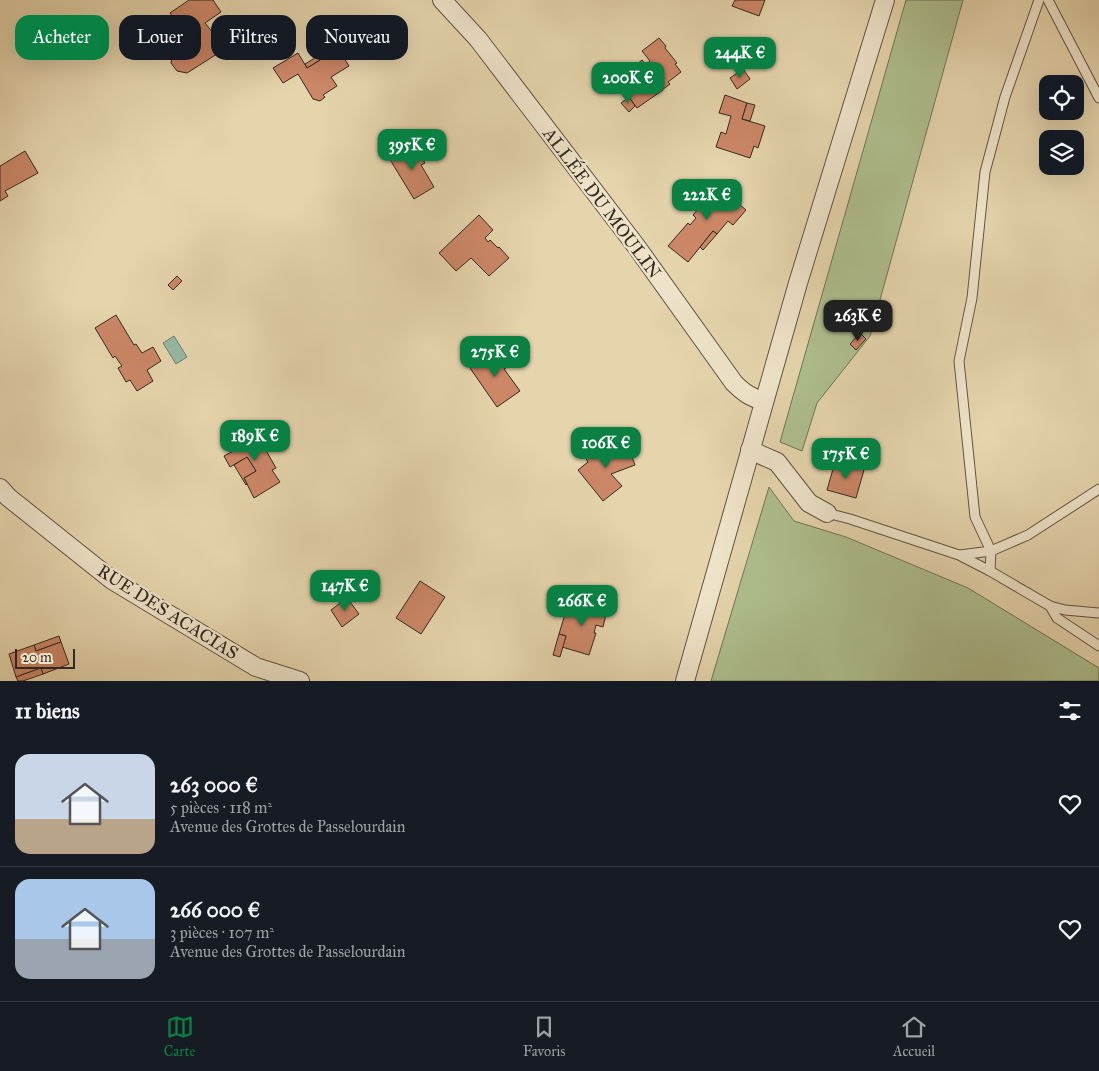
<!DOCTYPE html>
<html lang="fr">
<meta charset="utf-8">
<style>
:root{--surface:#171b24;--page:#242831;--text:#f1f3f6;--muted:#9ea1a6;--line:#363941;--accent:#0b8043}
body{margin:0;font-family:"IM FELL Great Primer",serif;background:var(--page);color:var(--text);height:100vh;display:flex;flex-direction:column;font-size:19px;white-space:nowrap}
*{box-sizing:border-box;margin:0}
p{font-size:16px;color:var(--muted)}
.icon{flex:none;width:28px;height:28px;fill:none;stroke:currentColor;stroke-width:2;stroke-linecap:round;stroke-linejoin:round}
.map{position:relative;height:681px;overflow:hidden}
.side{display:flex;flex-direction:column;background:var(--surface);flex:1}
.side>*{flex:none}
.banner{position:absolute;left:15px;top:15px;width:500px;height:45px;display:flex;gap:10px}
.buttons{position:absolute;left:1039px;top:75px;display:grid;gap:10px}
.buttons a{display:grid;place-items:center;width:45px;height:45px;border-radius:10px;background:var(--surface);box-shadow:0 5px 20px #0002;font-size:25px}
.scale{position:absolute;left:15px;bottom:12px;width:60px;box-sizing:border-box;padding-left:5px;border:2px solid #332920;border-top:0;font-size:14px;line-height:18px;white-space:nowrap;color:#332920;-webkit-text-stroke:4px #eee3c9;paint-order:stroke}
.price{position:absolute;translate:-50% -42px;padding:0 11px;border-radius:10px;background:var(--accent);color:#fff;font-size:16px;line-height:32px;filter:drop-shadow(0 1px 2px #0008)}
.price::after{content:'';position:absolute;left:50%;top:30px;width:15px;height:11px;margin-left:-8px;background:inherit;clip-path:polygon(0 0,100% 0,50% 100%)}
.price.selected{background:#222;color:#fff}
ul{padding:0;list-style:none}
li{display:flex;align-items:center;gap:15px;height:125px;padding:0 15px}
li+li{border-top:1px solid var(--line)}
li span{display:grid;place-items:center;flex:none;width:140px;height:100px;border-radius:15px;color:#555}
li>.icon{margin-inline-start:auto}
span .icon{width:60px;height:60px;fill:#fffc;stroke-width:1}
li b{font-size:21px}
h2{display:flex;justify-content:space-between;align-items:center;height:60px;padding:0 15px;font-size:21px}
.pill{padding:0 18px;border-radius:15px;background:var(--surface);box-shadow:0 5px 20px #0002;font-size:18px;line-height:45px}
.pill.selected{background:var(--accent);color:#fff}
.tab-bar{display:flex;justify-content:space-around;align-items:center;height:70px;border-top:1px solid var(--line);background:var(--surface);font-size:14px;color:var(--muted)}
.tab-bar a{display:grid;justify-items:center;gap:2px}
.tab-bar .selected{color:var(--accent)}
.map>svg:first-child{display:block}
</style>
<div class="map">
<svg width="1099" height="681" viewBox="0 0 1099 681">
<rect width="100%" height="100%" fill="#e5d4ac"/>
<filter id="stains"><feTurbulence type="fractalNoise" baseFrequency=".004" numOctaves="4"/><feColorMatrix values="0 0 0 0 .2 0 0 0 0 .09 0 0 0 0 .02 0 0 0 .5 -.17"/></filter>
<radialGradient id="worn" r=".72"><stop offset=".6" stop-color="#630" stop-opacity="0"/><stop offset="1" stop-color="#630" stop-opacity=".3"/></radialGradient>
<!-- green -->
<g fill="#aebe8e" stroke="#707457">
<path d="M906,0h57l-93,336 -53,67 -15,48 -22,-9z"/>
<path d="M769,487l25,34 52,16 122,51 131,80v13h-388z"/>
</g>
<!-- water -->
<path fill="#96b9a5" stroke="#6e7f70" d="M174,336l13,21 -11,7 -13,-21z"/>
<!-- building -->
<g fill="#cc8767" stroke="#332920">
<path d="M189,0h24l8,12 -16,11 8,10 1,-1 7,10 -3,2 -1,10 -30,19 -10,-2 -6,-8 2,-11 16,-12 -19,-27z"/>
<path d="M735,0h30l-6,16 -27,-10z"/>
<path d="M659,38l7,8 -1,2 12,15 -2,1 6,8 -13,10 2,2 -8,6h1l-26,18 -13,-17 -3,2 -7,-9 18,-14 2,3 16,-12 -8,-10z"/>
<path d="M336,45l13,21 -18,11 6,9 -14,9 2,2 -5,4 -7,-2 -15,-25 -15,9 -10,-15 25,-15 9,15 13,-8 -2,-4z"/>
<path d="M318,56l2,4 -13,8 -2,-4z"/>
<path d="M642,60l3,4 -11,9 -3,-4z"/>
<path d="M743,69l7,10 -13,10 -7,-11z"/>
<path d="M725,95l22,8 -5,16 23,7 -7,22 -4,-2 -4,12 -34,-11 5,-15 5,2 5,-18 -12,-3z"/>
<path d="M629,97l6,9 -6,6 -8,-9z"/>
<path d="M747,103l8,2 -5,16 -8,-2z"/>
<path d="M412,143l13,20 -4,2 13,22 -20,12 -25,-41z"/>
<path d="M25,151l13,22 -33,18 3,5 -8,5v-35z"/>
<path d="M710,182l19,3 -2,9 19,16 -13,15 -5,-4 -11,13 -4,-3 -25,31 -20,-16 20,-23 2,2 6,-7 -3,-3 14,-16z"/>
<path d="M479,215l14,15 -8,8 3,4 2,-2 8,8 1,-1 10,11 -20,18 -18,-18 -15,13 -17,-18z"/>
<path d="M713,231l4,3 -14,16 -3,-3z"/>
<path d="M177,276l5,5 -9,9 -5,-5z"/>
<path d="M116,315l18,30 2,-1 6,9 11,-6 8,14 -14,9 6,11 -16,10 -7,-11 -4,2 -8,-14 4,-2 -7,-10 -2,2 -18,-30z"/>
<path d="M860,333l6,6 -10,11 -6,-6z"/>
<path d="M498,349l11,17 -5,3 16,22 -23,16 -27,-39z"/>
<path d="M257,423l5,9 -5,3 -5,-9z"/>
<path d="M252,426l24,42 -4,2 8,12 -26,16 -10,-20 12,-7 -9,-14 -17,10 -6,-11 18,-10 -6,-10z"/>
<path d="M627,443l8,22 -24,9 11,12 -19,15 -25,-31 10,-8 -3,-5 12,-10 4,5z"/>
<path d="M247,457l9,14 -12,7 3,6 -1,1 -12,-20z"/>
<path d="M835,462l29,8 -8,28 -29,-8z"/>
<path d="M420,581l25,16 -24,37 -25,-16z"/>
<path d="M347,598l12,16 -17,13 -11,-17z"/>
<path d="M575,601l32,9 -4,17 -7,-2 -2,8h2l-7,22 -27,-8 4,-11 -7,-2 6,-20 6,2z"/>
<path d="M559,634l7,2 -6,21 -7,-2z"/>
<path d="M59,636l2,6 -25,9 -2,-6z"/>
<path d="M61,642l8,22 -26,10 -2,-6 -25,9 -7,-23 25,-9 2,6z"/>
<path d="M41,668l2,6 -20,7h-5l-2,-4z"/>
</g>
<g fill="none" stroke-linecap="round" stroke-linejoin="round">
<!-- service casing -->
<g stroke="#605443" stroke-width="11">
<g id="service">
<path d="M1039,0l-34,97 -20,75 -13,126 -13,63 16,156 16,34 37,-16 71,-46"/>
<path d="M1048,0l51,98"/>
<path d="M827,513l23,6 109,36 31,16 60,35 7,12 42,28"/>
<path d="M960,555l31,-4 -1,20"/>
<path d="M1050,606l15,4 34,3"/>
</g>
</g>
<!-- minor casing -->
<g stroke="#605443" stroke-width="20">
<g id="minor">
<path d="M442,0l36,39 158,207 98,137c9,9 17,15 30,18"/>
<path d="M750,450l27,12 32,41 18,10"/>
<path d="M0,488l8,9 104,83 144,87 44,14"/>
<path d="M685,681l113,-398 87,-283"/>
</g>
</g>
<!-- service -->
<use href="#service" stroke="#eee3c9" stroke-width="9"/>
<!-- minor -->
<use href="#minor" stroke="#eee3c9" stroke-width="18"/>
</g>
<g text-anchor="middle" dominant-baseline="central" stroke-width="4.5" stroke-linejoin="round" paint-order="stroke">
<!-- street labels -->
<g font-size="18" fill="#332920" stroke="#eee3c9">
<text transform="translate(602 203) rotate(53)">ALLÉE DU MOULIN</text>
<text transform="translate(168 612) rotate(32)">RUE DES ACACIAS</text>
</g>
</g>
<rect width="100%" height="100%" filter="url(#stains)"/>
<rect width="100%" height="100%" fill="url(#worn)"/>
</svg>
<div class="buttons">
<a><svg class="icon" aria-label="locate" viewBox="0 0 24 24"><circle cx="12" cy="12" r="6"/><path d="M12 2v4M12 18v4M2 12h4M18 12h4"/></svg></a>
<a><svg class="icon" aria-label="layers" viewBox="0 0 24 24"><path d="M12 4l9 5-9 5-9-5zM3 14l9 5 9-5"/></svg></a>
</div>
<div class="scale">20 m</div>
<b class="price" style="left:740px;top:79px">244K €</b>
<b class="price" style="left:628px;top:104px">200K €</b>
<b class="price" style="left:412px;top:171px">395K €</b>
<b class="price" style="left:707px;top:221px">222K €</b>
<b class="price selected" style="left:858px;top:342px">263K €</b>
<b class="price" style="left:495px;top:378px">275K €</b>
<b class="price" style="left:255px;top:462px">189K €</b>
<b class="price" style="left:606px;top:469px">106K €</b>
<b class="price" style="left:846px;top:480px">175K €</b>
<b class="price" style="left:345px;top:612px">147K €</b>
<b class="price" style="left:582px;top:627px">266K €</b>
<div class="banner">
<a class="pill selected">Acheter</a>
<a class="pill">Louer</a>
<a class="pill">Filtres</a>
<a class="pill">Nouveau</a>
</div>
</div>
<section class="side">
<h2>11 biens<svg class="icon" aria-label="filters" viewBox="0 0 24 24"><path d="M4 7h16M4 17h16"/><circle cx="9" cy="7" r="2"/><circle cx="15" cy="17" r="2"/></svg></h2>
<ul>
<li><span style="background:linear-gradient(#c9d6e8 65%,#b9a48a 0)"><svg class="icon" aria-label="home" viewBox="0 0 24 24"><path d="M3 11l9-7 9 7M6 9v11h12V9"/></svg></span><div><b>263 000 €</b><p>5 pièces · 118 m²</p><p>Avenue des Grottes de Passelourdain</p></div><svg class="icon" aria-label="heart" viewBox="0 0 24 24"><path d="M12 20l-8-8c-3-5 5-10 8-4 3-6 11-1 8 4z"/></svg></li>
<li><span style="background:linear-gradient(#a9c7e8 60%,#9aa5b1 0)"><svg class="icon" aria-label="home" viewBox="0 0 24 24"><path d="M3 11l9-7 9 7M6 9v11h12V9"/></svg></span><div><b>266 000 €</b><p>3 pièces · 107 m²</p><p>Avenue des Grottes de Passelourdain</p></div><svg class="icon" aria-label="heart" viewBox="0 0 24 24"><path d="M12 20l-8-8c-3-5 5-10 8-4 3-6 11-1 8 4z"/></svg></li>
</ul>
</section>
<nav class="tab-bar">
<a class="selected"><svg class="icon" aria-label="map" viewBox="0 0 24 24"><path d="M3 6l6-2 6 2 6-2v14l-6 2-6-2-6 2zM9 4v14M15 6v14"/></svg>Carte</a>
<a><svg class="icon" aria-label="saved" viewBox="0 0 24 24"><path d="M7 4h10v16l-5-4-5 4z"/></svg>Favoris</a>
<a><svg class="icon" aria-label="home" viewBox="0 0 24 24"><path d="M3 11l9-7 9 7M6 9v11h12V9"/></svg>Accueil</a>
</nav>
